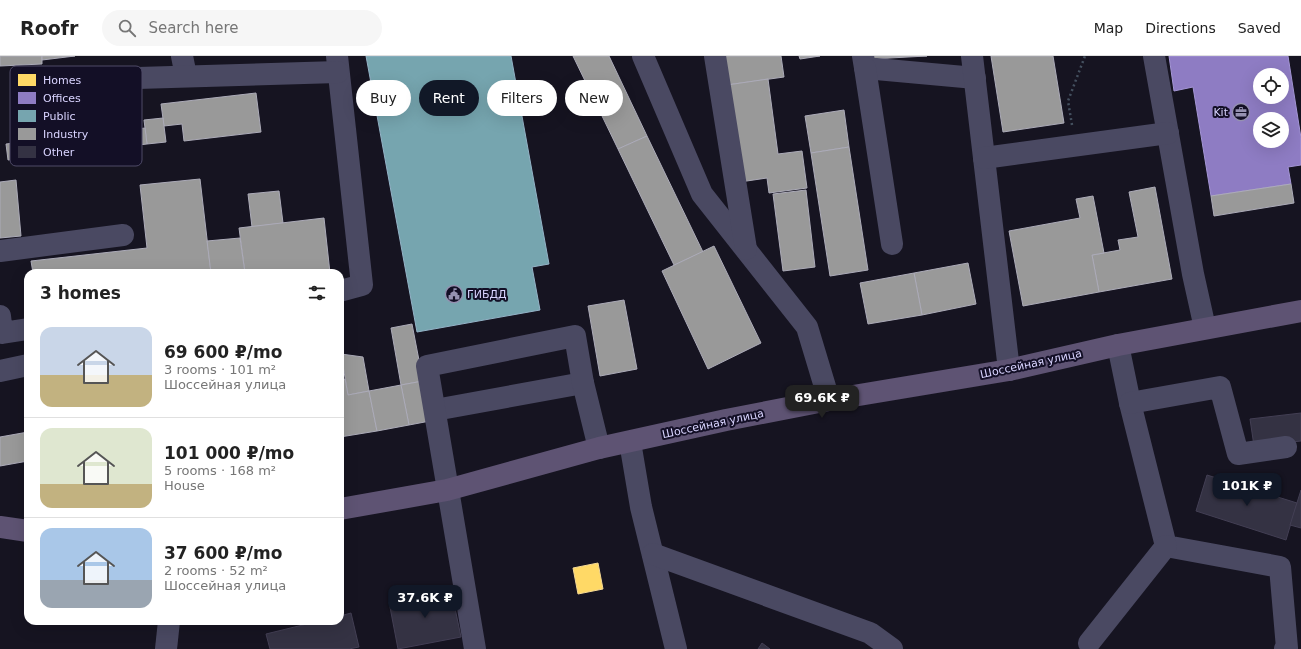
<!DOCTYPE html>
<meta charset="utf-8">
<style>
:root{--surface:#fff;--page:#f6f6f6;--text:#222;--muted:#767676;--line:#e0e0e0;--accent:#111827}
body{margin:0;font-family:"DejaVu Sans",sans-serif;background:var(--page);color:var(--text);height:100vh;display:flex;flex-direction:column;font-size:15px;white-space:nowrap}
*{box-sizing:border-box;margin:0}
p{font-size:13px;color:var(--muted)}
.icon{flex:none;width:22px;height:22px;fill:none;stroke:currentColor;stroke-width:2;stroke-linecap:round;stroke-linejoin:round}
.map{position:relative;flex:1;overflow:hidden}
.panel{position:absolute;left:24px;top:213px;width:320px;height:356px;display:flex;flex-direction:column;background:var(--surface);border-radius:12px;box-shadow:0 4px 16px #0002}
.panel>*{flex:none}
.banner{position:absolute;left:356px;top:24px;width:380px;height:36px;display:flex;gap:8px}
.buttons{position:absolute;left:1253px;top:12px;display:grid;gap:8px}
.buttons a{display:grid;place-items:center;width:36px;height:36px;border-radius:50%;background:var(--surface);box-shadow:0 4px 16px #0002;font-size:20px}
.price{position:absolute;translate:-50% -34px;padding:0 9px;border-radius:8px;background:var(--accent);color:#fff;font-size:13px;line-height:26px;filter:drop-shadow(0 1px 2px #0008)}
.price::after{content:'';position:absolute;left:50%;top:24px;width:12px;height:9px;margin-left:-6px;background:inherit;clip-path:polygon(0 0,100% 0,50% 100%)}
.price.current{background:#222;color:#fff}
ul{padding:0;list-style:none}
li{display:flex;align-items:center;gap:12px;height:100px;padding:0 16px}
li+li{border-top:1px solid var(--line)}
li span{display:grid;place-items:center;flex:none;width:112px;height:80px;border-radius:12px;color:#555}
li>.icon{margin-inline-start:auto}
span .icon{width:48px;height:48px;fill:#fffc;stroke-width:1}
li b{font-size:17px}
h2{display:flex;justify-content:space-between;align-items:center;height:48px;padding:0 16px;font-size:17px}
.chip{padding:0 14px;border-radius:18px;background:var(--surface);box-shadow:0 4px 16px #0002;font-size:14px;line-height:36px}
.chip.current{background:var(--accent);color:#fff}
header{display:flex;align-items:center;gap:24px;box-sizing:border-box;height:56px;padding:0 20px;background:var(--surface);border-bottom:1px solid var(--line)}
header strong{font-size:19px}
nav{display:flex;gap:22px;margin-inline-start:auto;font-size:14px}
.search{width:280px;height:36px;background:var(--page);display:flex;align-items:center;gap:10px;box-sizing:border-box;padding:0 14px;border-radius:22px;color:var(--muted);font-size:15px}
.map>svg:first-child{display:block}
</style>
<header>
<strong>Roofr</strong>
<div class="search"><svg class="icon" aria-label="search" viewBox="0 0 24 24"><circle cx="10" cy="10" r="6"/><path d="M15 15l6 6"/></svg>Search here</div>
<nav><a>Map</a><a>Directions</a><a>Saved</a></nav>
</header>
<div class="map">
<svg width="1301" height="593" viewBox="0 0 1301 593">
<rect width="100%" height="100%" fill="#161421"/>
<!-- homes -->
<path fill="#ffd966" stroke="#f4d894" d="M598,507l5,26 -25,5 -5,-26z"/>
<!-- offices -->
<path fill="#8e7cc3" stroke="#a496d5" fill-rule="evenodd" d="M1169,0h119l13,82v27l-13,2 3,17 -80,12 -18,-109 -19,4zM1260,19h22v22h-22zM1260,63h22v22h-22z"/>
<!-- public -->
<path fill="#76a5af" stroke="#94b3c7" d="M366,0h145l38,208 -17,3 8,43 -123,22z"/>
<!-- industry -->
<g fill="#999" stroke="#acabb8">
<path d="M0,0h42v8l-42,2z"/>
<path d="M42,0h33l-33,4z"/>
<path d="M573,0h36l38,80 -29,13z"/>
<path d="M723,0h58l3,21 -57,8z"/>
<path d="M799,0h21l-20,3z"/>
<path d="M870,0h57l-56,3z"/>
<path d="M991,0h62l11,67 -61,9z"/>
<path d="M768,23l10,75 24,-3 5,37 -38,5 -2,-15 -27,4 -13,-97z"/>
<path d="M256,37l5,39 -77,9 -2,-17 -18,2 -3,-22z"/>
<path d="M844,54l5,37 -38,6 -6,-37z"/>
<path d="M163,62l3,24 -19,2 -3,-24z"/>
<path d="M145,72l2,16 -139,16 -2,-16z"/>
<path d="M647,80l56,116 -29,13 -56,-116z"/>
<path d="M849,91l19,123 -38,6 -19,-123z"/>
<path d="M200,123l11,94h-178l-2,-12 116,-13 -7,-63z"/>
<path d="M16,124l5,56 -21,2v-56z"/>
<path d="M1291,128l3,19 -80,13 -3,-20z"/>
<path d="M1155,131l17,92 -73,13 -7,-37 28,-5 -2,-10 20,-3 -9,-45z"/>
<path d="M806,134l9,77 -32,4 -10,-77z"/>
<path d="M279,135l4,32 -31,4 -4,-33z"/>
<path d="M1093,140l11,57 -12,2 7,37 -76,14 -14,-75 71,-13 -4,-19z"/>
<path d="M324,162l6,55h-85l-6,-45z"/>
<path d="M240,182l5,35h-34l-4,-32z"/>
<path d="M714,190l47,97 -53,26 -46,-98z"/>
<path d="M968,207l8,41 -54,11 -8,-42z"/>
<path d="M914,217l8,42 -54,9 -8,-41z"/>
<path d="M624,244l13,69 -37,7 -12,-70z"/>
<path d="M412,268l11,57 -22,4 -10,-57z"/>
<path d="M341,298l22,3 6,34 -21,4z"/>
<path d="M345,323l3,16 21,-4 8,40 -37,6v-57z"/>
<path d="M423,325l7,40 -21,4 -8,-40z"/>
<path d="M401,329l8,40 -32,6 -8,-40z"/>
<path d="M28,376v29l-28,5v-29z"/>
</g>
<!-- building -->
<g fill="#343243" stroke="#433f54">
<path d="M1301,357v28l-47,5 -4,-27z"/>
<path d="M1207,419l90,28 -11,37 -90,-29z"/>
<path d="M1301,434v38l-11,-3z"/>
<path d="M451,533l10,48 -63,12 -9,-47z"/>
<path d="M351,557l8,34 -10,2h-79l-4,-15 53,-13h21v-5z"/>
<path d="M762,587l8,6h-12z"/>
</g>
<g fill="none" stroke-linecap="round" stroke-linejoin="round">
<!-- path -->
<path stroke="#44505f" stroke-width="2.5" stroke-dasharray="2 3" stroke-linecap="butt" d="M1072,69l-4,-24 17,-45"/>
<!-- minor -->
<g stroke="#4a4962" stroke-width="22">
<path d="M182,0l4,20"/>
<path d="M337,0l25,229 -22,6"/>
<path d="M643,0l59,138 105,133 22,73"/>
<path d="M715,0l31,193"/>
<path d="M863,0l2,12 110,10"/>
<path d="M972,0l37,314"/>
<path d="M1154,0l39,218 12,54"/>
<path d="M865,12l27,176"/>
<path d="M70,24l268,-8"/>
<path d="M984,102l184,-25"/>
<path d="M0,195l123,-16"/>
<path d="M0,260l2,17 26,-4"/>
<path d="M1118,289l12,58 36,143 114,21 7,81 -2,1"/>
<path d="M0,315l28,-6"/>
<path d="M1130,347l90,-16 18,67 48,-7"/>
<path d="M435,354l148,-27"/>
<path d="M630,386l11,65 35,142"/>
<path d="M653,498l217,79 22,16"/>
<path d="M1089,587l77,-97"/>
<path d="M166,593l3,-28"/>
<path d="M475,593l-48,-283 148,-30 8,47 16,65"/>
</g>
<!-- major -->
<g stroke="#5e5373" stroke-width="22">
<path d="M340,453l107,-19 152,-42 127,-28 103,-20 180,-30 109,-25 183,-34"/>
<path d="M0,471l28,4"/>
</g>
</g>
<!-- icons -->
<defs>
<g id="office-ring" transform="scale(0.9)"><circle r="9.5" fill="#130f26" stroke="#9591b1" stroke-width="1.5"/><path d="M-6-3h4V-5.5h4V-3h4V5H-6ZM-1-4.5V-3h2v-1.5ZM-6 0V1H6V0Z" fill="#9591b1"/></g>
<g id="civic-ring" transform="scale(0.9)"><circle r="9.5" fill="#130f26" stroke="#9591b1" stroke-width="1.5"/><path d="M-.6-6.5H3V-4.5H.6V-3L4-1V1h2V6H-6V1h2V-1L-.6-3ZM-1.2 2.5V6h2.4V2.5Z" fill="#9591b1"/></g>
</defs>
<g fill-rule="evenodd">
<use href="#office-ring" x="1241" y="56"/>
<use href="#civic-ring" x="454" y="238"/>
</g>
<g text-anchor="middle" dominant-baseline="central" stroke-width="4" stroke-linejoin="round" paint-order="stroke">
<!-- poi labels -->
<g font-size="11" fill="#d9d4ff" stroke="#130f26" text-anchor="end">
<text x="1228" y="56">Kit</text>
<text x="467" y="238" text-anchor="start">ГИБДД</text>
</g>
<!-- street labels -->
<g font-size="11" fill="#d9d4ff" stroke="#130f26">
<text transform="translate(1031 308) rotate(-12)">Шоссейная улица</text>
<text transform="translate(713 368) rotate(-12)">Шоссейная улица</text>
</g>
</g>
<!-- legend -->
<rect x="10" y="10" width="132" height="100" rx="6" fill="#130f26" stroke="#4e4a67" stroke-width="1"/>
<rect x="18" y="18" width="18" height="12" fill="#ffd966"/>
<rect x="18" y="36" width="18" height="12" fill="#8e7cc3"/>
<rect x="18" y="54" width="18" height="12" fill="#76a5af"/>
<rect x="18" y="72" width="18" height="12" fill="#999"/>
<rect x="18" y="90" width="18" height="12" fill="#343243"/>
<g font-size="11" fill="#d9d4ff">
<text x="43" y="28">Homes</text>
<text x="43" y="46">Offices</text>
<text x="43" y="64">Public</text>
<text x="43" y="82">Industry</text>
<text x="43" y="100">Other</text>
</g>
</svg>
<div class="buttons">
<a><svg class="icon" aria-label="locate" viewBox="0 0 24 24"><circle cx="12" cy="12" r="6"/><path d="M12 2v4M12 18v4M2 12h4M18 12h4"/></svg></a>
<a><svg class="icon" aria-label="layers" viewBox="0 0 24 24"><path d="M12 4l9 5-9 5-9-5zM3 14l9 5 9-5"/></svg></a>
</div>
<b class="price current" style="left:822px;top:363px">69.6K ₽</b>
<b class="price" style="left:1247px;top:451px">101K ₽</b>
<b class="price" style="left:425px;top:563px">37.6K ₽</b>
<div class="banner">
<a class="chip">Buy</a>
<a class="chip current">Rent</a>
<a class="chip">Filters</a>
<a class="chip">New</a>
</div>
<section class="panel">
<h2>3 homes<svg class="icon" aria-label="filters" viewBox="0 0 24 24"><path d="M4 7h16M4 17h16"/><circle cx="9" cy="7" r="2"/><circle cx="15" cy="17" r="2"/></svg></h2>
<ul>
<li><span style="background:linear-gradient(#c9d6e8 60%,#c2b280 0)"><svg class="icon" aria-label="home" viewBox="0 0 24 24"><path d="M3 11l9-7 9 7M6 9v11h12V9"/></svg></span><div><b>69 600 ₽/mo</b><p>3 rooms · 101 m²</p><p>Шоссейная улица</p></div></li>
<li><span style="background:linear-gradient(#dfe7d0 70%,#c2b280 0)"><svg class="icon" aria-label="home" viewBox="0 0 24 24"><path d="M3 11l9-7 9 7M6 9v11h12V9"/></svg></span><div><b>101 000 ₽/mo</b><p>5 rooms · 168 m²</p><p>House</p></div></li>
<li><span style="background:linear-gradient(#a9c7e8 65%,#9aa5b1 0)"><svg class="icon" aria-label="home" viewBox="0 0 24 24"><path d="M3 11l9-7 9 7M6 9v11h12V9"/></svg></span><div><b>37 600 ₽/mo</b><p>2 rooms · 52 m²</p><p>Шоссейная улица</p></div></li>
</ul>
</section>
</div>
